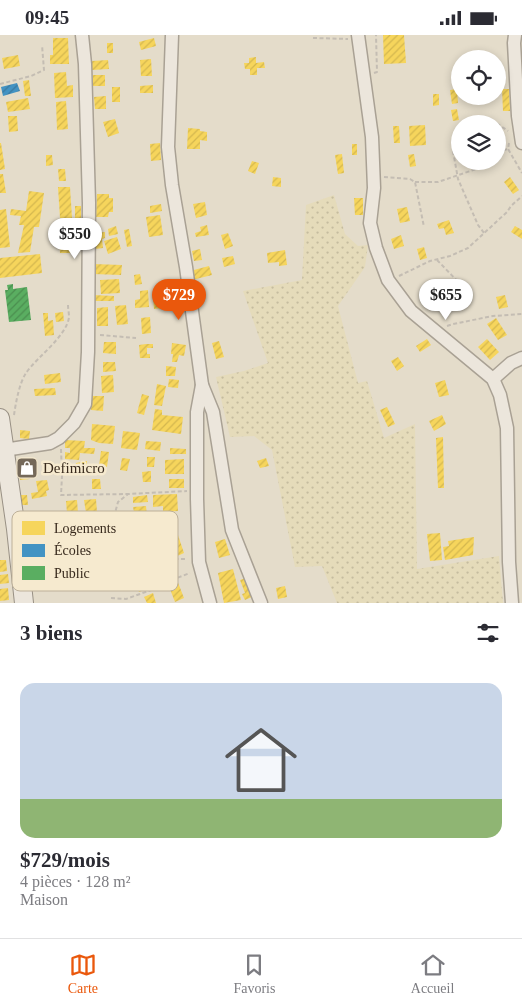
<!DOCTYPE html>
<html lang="fr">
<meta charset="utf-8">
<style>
:root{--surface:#fff;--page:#f2f2f3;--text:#2b2b33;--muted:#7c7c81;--line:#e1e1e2;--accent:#ea580c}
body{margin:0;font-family:Georgia,serif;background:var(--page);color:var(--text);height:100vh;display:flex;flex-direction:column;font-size:19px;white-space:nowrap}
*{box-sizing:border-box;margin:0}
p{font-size:16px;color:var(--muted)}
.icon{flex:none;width:28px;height:28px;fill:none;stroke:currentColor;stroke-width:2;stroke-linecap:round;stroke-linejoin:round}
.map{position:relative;height:568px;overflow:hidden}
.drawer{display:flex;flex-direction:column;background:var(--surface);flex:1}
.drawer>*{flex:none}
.fabs{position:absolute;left:451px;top:15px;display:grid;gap:10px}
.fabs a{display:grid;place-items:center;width:55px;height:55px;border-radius:50%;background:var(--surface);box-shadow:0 2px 8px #0003;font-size:25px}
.price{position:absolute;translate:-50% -42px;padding:0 11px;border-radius:18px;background:#fff;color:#222;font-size:16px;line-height:32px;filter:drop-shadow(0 1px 2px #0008)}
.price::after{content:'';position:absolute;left:50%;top:30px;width:15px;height:11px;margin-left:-8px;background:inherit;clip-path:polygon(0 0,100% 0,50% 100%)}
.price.current{background:var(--accent);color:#fff}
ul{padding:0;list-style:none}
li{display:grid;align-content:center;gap:10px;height:265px;padding:0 20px}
li span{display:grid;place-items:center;height:155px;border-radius:15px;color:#555}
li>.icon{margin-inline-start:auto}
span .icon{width:90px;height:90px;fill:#fffc;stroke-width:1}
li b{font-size:21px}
h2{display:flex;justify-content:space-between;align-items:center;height:60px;padding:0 20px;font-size:21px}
.status{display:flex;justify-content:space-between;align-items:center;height:35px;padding:0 25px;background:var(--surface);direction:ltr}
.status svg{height:14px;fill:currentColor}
.tab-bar{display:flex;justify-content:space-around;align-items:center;height:70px;border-top:1px solid var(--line);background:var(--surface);font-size:14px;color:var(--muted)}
.tab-bar a{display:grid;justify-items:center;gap:2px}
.tab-bar .current{color:var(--accent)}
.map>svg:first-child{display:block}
</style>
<div class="status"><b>09:45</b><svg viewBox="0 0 49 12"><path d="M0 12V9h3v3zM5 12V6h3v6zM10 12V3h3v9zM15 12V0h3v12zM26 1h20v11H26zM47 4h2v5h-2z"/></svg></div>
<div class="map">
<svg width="522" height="568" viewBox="0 0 522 568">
<defs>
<pattern id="farmland-dots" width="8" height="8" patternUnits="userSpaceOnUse" patternTransform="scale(1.25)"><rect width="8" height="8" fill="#e5dbba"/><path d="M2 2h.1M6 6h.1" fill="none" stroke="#c5bc9f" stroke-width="1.8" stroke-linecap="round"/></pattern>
<pattern id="homes-hatch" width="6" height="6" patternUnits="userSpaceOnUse" patternTransform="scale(1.25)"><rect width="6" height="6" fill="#f6d55c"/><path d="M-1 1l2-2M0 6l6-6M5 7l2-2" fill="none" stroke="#d4b74f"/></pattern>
<pattern id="schools-hatch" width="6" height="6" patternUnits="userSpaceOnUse" patternTransform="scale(1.25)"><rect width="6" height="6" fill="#4393c3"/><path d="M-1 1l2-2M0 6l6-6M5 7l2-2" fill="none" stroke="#39789e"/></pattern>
<pattern id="public-hatch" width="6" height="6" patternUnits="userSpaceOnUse" patternTransform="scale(1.25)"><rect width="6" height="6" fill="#5aae61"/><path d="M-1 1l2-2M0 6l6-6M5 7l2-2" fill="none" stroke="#4b8e4f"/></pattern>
</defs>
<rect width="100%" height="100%" fill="#e4dcca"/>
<!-- farmland -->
<path fill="url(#farmland-dots)" d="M334,160l11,39 13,12 10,-1 -3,22 -27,39 20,77 9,-2 17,57 31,-14 2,145 82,-13 4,47h-166l-15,-37 -27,1 -23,-117 -18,-14 -24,1 -14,-60 28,-6 24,-8 -25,-72 59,-11 4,-75z"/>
<!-- homes -->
<g fill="url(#homes-hatch)">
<path d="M383,0h21l2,28 -22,1z"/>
<path d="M53,3h15l1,26h-19v-9h3z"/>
<path d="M154,3l2,8 -15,4 -2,-8z"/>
<rect x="107" y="8" width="6" height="10"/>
<path d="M18,20l2,11 -16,3 -2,-11z"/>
<path d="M256,22v6l8,-1 1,6h-8v7h-7v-6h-5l-1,-6h5v-5z"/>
<path d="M151,24l1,17h-11l-1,-16z"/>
<path d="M108,25l1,9 -17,1v-9z"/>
<path d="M66,37l1,14 6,-1v12l-18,1 -1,-25z"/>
<rect x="93" y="40" width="12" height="11"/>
<path d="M29,45l2,16h-6l-2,-15z"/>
<path d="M153,50v8h-13v-7z"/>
<rect x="112" y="52" width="8" height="15"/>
<path d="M457,54l1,14 -6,1 -2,-14z"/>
<path d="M502,54h7l1,22h-7z"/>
<path d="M433,59h6v11l-6,1z"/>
<path d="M106,61v13h-11l-1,-12z"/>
<path d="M28,63l2,11 -22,3 -2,-10z"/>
<path d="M66,66l2,28 -11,1 -1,-28z"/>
<path d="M457,74l2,11 -6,1 -2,-11z"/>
<path d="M8,81h9l1,15 -9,1z"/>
<path d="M115,84l4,14 -11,4 -5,-15z"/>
<path d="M425,90l1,20 -16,1 -1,-20z"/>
<path d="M393,91h6l1,17h-6z"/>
<path d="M188,93l12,1v2l7,1v9l-7,-1v9h-13z"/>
<path d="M458,96l2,12 -5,1 -2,-12z"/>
<path d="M0,108h1l4,26 -5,1z"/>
<path d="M160,108l1,17 -10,1 -1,-17z"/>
<rect x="352" y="109" width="5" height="11"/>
<path d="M342,119l2,19 -6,1 -3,-19z"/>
<path d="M414,119l2,12 -6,1 -2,-12z"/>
<path d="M46,120h6l1,10 -7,1z"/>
<path d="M252,126l7,2 -4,11 -7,-3z"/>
<path d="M58,134h7l1,12h-7z"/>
<path d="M0,139h3l3,19h-6z"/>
<path d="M273,142l8,1v9l-9,-1z"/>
<path d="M510,142l9,13 -6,4 -9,-12z"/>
<path d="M58,152h12l2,31h-12z"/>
<path d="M29,156l15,2 -5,34h-5l-4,25 -12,1 6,-28h-5l2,-9 -11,-1 1,-6 15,2z"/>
<path d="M97,159h12v4h4v14h-4l-1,5h-12z"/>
<path d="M354,163h9v17h-8z"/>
<path d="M205,167l2,13 -11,3 -3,-14z"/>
<path d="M161,169l1,7 -12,2v-7z"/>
<rect x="75" y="171" width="6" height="12"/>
<path d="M407,172l3,14 -10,2 -3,-14z"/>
<path d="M6,174l4,38 -10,1v-38z"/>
<path d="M160,180l3,20 -14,2 -3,-20z"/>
<path d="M449,185l5,13 -8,2 -2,-7 -5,1 -2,-5z"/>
<path d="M59,190h13v28h-12z"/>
<path d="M207,190l2,10 -13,2 -1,-4 6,-2 -1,-4z"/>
<path d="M116,191l2,8 -9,2 -1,-7z"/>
<path d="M515,191l7,4v9l-11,-7z"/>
<path d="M129,194l3,17 -5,1 -3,-17z"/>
<path d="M105,197v6l-3,1 1,9 -8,1 -2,-16z"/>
<path d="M228,198l5,13 -8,3 -4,-14z"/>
<path d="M401,200l3,11 -10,3 -3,-10z"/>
<path d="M117,202l4,12 -13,5 -4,-13z"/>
<path d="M424,212l3,11 -7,2 -3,-11z"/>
<path d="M200,214l2,11 -8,1 -2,-10z"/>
<path d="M285,215l2,15 -8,1v-4l-11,1 -1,-10z"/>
<path d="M40,219l2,19 -42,5v-20z"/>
<path d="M233,221l2,8 -11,3 -2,-9z"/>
<path d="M93,229l29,1 -1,10 -28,-1z"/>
<path d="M209,231l3,9 -20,5 -2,-9z"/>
<path d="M140,239l2,10 -7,1 -1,-10z"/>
<path d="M119,244l1,14 -19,1 -1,-14z"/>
<path d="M182,252l1,11 -10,1 -1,-11z"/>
<path d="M148,255l1,17 -14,1v-8l5,-1v-8z"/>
<path d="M172,259l1,13 -19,2 -1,-13z"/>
<path d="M93,260l21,1v5h-21z"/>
<path d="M505,260l3,12 -9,2 -3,-12z"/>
<path d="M126,270l2,19 -11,1 -2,-19z"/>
<path d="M108,272v19h-11v-18z"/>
<path d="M63,277l1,9 -8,1 -1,-9z"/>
<path d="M43,278h5v8l5,-1 1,15 -9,1z"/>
<path d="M150,282l1,16 -9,1 -1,-16z"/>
<path d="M496,283l11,17 -9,5 -11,-16z"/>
<path d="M427,304l4,6 -11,7 -4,-6z"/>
<path d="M487,304l12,13 -9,8 -12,-13z"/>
<path d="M219,306l5,16 -8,2 -4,-16z"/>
<path d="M104,307h12v12l-13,-1z"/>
<path d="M172,308l14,2 -2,11 -5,-1 -2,7h-5l1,-8h-2z"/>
<path d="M146,309h7v4h-6v6h3v4h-10l-1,-13z"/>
<path d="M398,322l6,9 -7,5 -6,-10z"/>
<path d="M103,327h12l1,9 -13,1z"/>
<path d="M166,331l10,1 -1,9h-9z"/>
<path d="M60,338l1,9 -16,2 -1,-9z"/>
<path d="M113,340l1,17 -12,1 -1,-17z"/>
<path d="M169,344l10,1 -1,8 -10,-1z"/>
<path d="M445,345l4,15 -10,2 -4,-14z"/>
<path d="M157,349l9,2 -4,20 -8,-1z"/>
<path d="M55,353l1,7 -21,1 -1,-7z"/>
<path d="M142,359l7,2 -5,19 -7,-2z"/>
<path d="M92,361h12l-1,15 -12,-1z"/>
<path d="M387,372l8,17 -7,3 -8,-17z"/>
<path d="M155,374l7,1v5l21,2 -2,17 -29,-4z"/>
<path d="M442,380l4,9 -12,7 -5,-10z"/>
<path d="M92,389l23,2 -2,18 -14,-1 -8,-3z"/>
<path d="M20,395l10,1 -1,8 -9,-1z"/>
<path d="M123,396l17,2 -3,17 -16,-2z"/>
<path d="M443,402l1,51h-6l-2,-50z"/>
<path d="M65,405l20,1 -1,7h11l-1,6 -14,-1 -1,7 -14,-1v-7l5,1v-5h-5z"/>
<path d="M146,406l15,1 -1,9 -15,-2z"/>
<path d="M170,413l16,1v5h-16z"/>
<path d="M101,416l8,1 -2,15 -8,-1z"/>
<path d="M147,422h8l-1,10h-7z"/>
<path d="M122,423l8,1 -3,12 -7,-1z"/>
<path d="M266,423l3,8 -9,2 -3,-7z"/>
<path d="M184,424v15h-19v-14z"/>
<path d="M87,426l-1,13 -11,-1 1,-10z"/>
<path d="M151,436v11h-8l-1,-10z"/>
<path d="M19,438h10l1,6 -10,1z"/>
<path d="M92,444h8l1,10h-9z"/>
<rect x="169" y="444" width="15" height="9"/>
<path d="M47,445l2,10 -3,1 1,5 -15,3 -1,-6 7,-1 -2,-11z"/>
<path d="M177,459l1,17 -15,1v-6l-10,1v-12z"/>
<path d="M20,460h7l1,10h-7z"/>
<path d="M147,460l1,7 -15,1v-6z"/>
<path d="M96,464l1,13 -11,1 -2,-13z"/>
<path d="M77,465l1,13h-11l-1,-12z"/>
<path d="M146,471l1,10 -12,1 -2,-10z"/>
<path d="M440,498l2,27 -12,1 -3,-27z"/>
<path d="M178,500l6,18 -11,5 -1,-3 -9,3 -2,-5 3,-2 -3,-10z"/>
<path d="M474,502l-1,18 -28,5 -2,-13 6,-1 -1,-5z"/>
<path d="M225,504l5,16 -11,3 -4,-16z"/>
<path d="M0,525h6l1,11 -7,1z"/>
<path d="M143,533l8,19 -12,5 -7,-19z"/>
<path d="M233,534l8,31 -17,3 -6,-30z"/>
<path d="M8,539l1,9 -9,1v-9z"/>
<path d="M246,543l8,18 -9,4 -3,-6 3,-1 -5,-13z"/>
<path d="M177,545l7,18 -9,4 -7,-18z"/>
<path d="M285,551l2,11 -9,2 -2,-11z"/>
<path d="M8,553l1,12 -9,1v-12z"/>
<path d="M153,558l3,10h-9l-3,-6z"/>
</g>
<!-- schools -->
<path fill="url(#schools-hatch)" d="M17,48l3,8 -17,5 -2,-9z"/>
<!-- public -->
<path fill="url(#public-hatch)" d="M13,249v5l14,-2 4,33 -22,2 -4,-32h3l-1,-5z"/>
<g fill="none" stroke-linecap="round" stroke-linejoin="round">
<!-- minor casing -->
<g stroke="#a9a194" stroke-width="15">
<g id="minor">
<path d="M172,0l-4,112 4,38 14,82 16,118 -5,27v87l2,63 11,41"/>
<path d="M358,0l14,102 2,51 -4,35 6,25 12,32 23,31 82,68 7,16 7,33 2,134 3,41"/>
<path d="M515,0l-1,8 4,73 4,27"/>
<path d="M493,344l18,-16 11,-5"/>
<path d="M202,350l11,27 19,118 29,73"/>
<path d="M4,415l46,-7 9,-5 15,-15 11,-19 3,-52 1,-149 -4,-139 -3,-29"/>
</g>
</g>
<!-- secondary casing -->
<g stroke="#989084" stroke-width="20">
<path id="secondary" d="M0,383l16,111 8,74"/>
</g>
<!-- path -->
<g stroke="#c4bdb3" stroke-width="2" stroke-dasharray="4 2.5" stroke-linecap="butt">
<path d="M313,3l35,1"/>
<path d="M374,38l3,-1 -1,-37"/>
<path d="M0,49l31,-8 13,-6 -2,-25"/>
<path d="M472,89c19,-7 20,-4 36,7"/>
<path d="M509,108l-1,6 14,24"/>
<path d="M453,116l5,28 20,46 6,8"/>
<path d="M498,118l9,-4"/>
<path d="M384,142l26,2 5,3 9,45"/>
<path d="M415,147h23l41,-14 8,-7"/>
<path d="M437,225l32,33"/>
<path d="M399,241l31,-15 20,-5 18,-8 39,-36 4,-6 11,-10"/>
<path d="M447,291l6,-2 40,-8 29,-2"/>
<path d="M100,300l36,3"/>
<path d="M14,380c2,-13 5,-31 12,-42 11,-16 41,-37 43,-56 0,-4 -1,-8 -1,-12"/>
<path d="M61,414l1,27 -1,19 67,-1"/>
<path d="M143,530l17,-2 8,-4h19"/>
<path d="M102,539l4,-28 12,-44 10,-8 59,-3"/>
<path d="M111,563l15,1 28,-10 4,-4 32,-12"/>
</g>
<!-- minor -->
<use href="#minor" stroke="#ece6dc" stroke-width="12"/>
<!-- secondary -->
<use href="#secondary" stroke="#ece6dc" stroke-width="18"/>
</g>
<!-- icons -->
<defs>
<g id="shop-square" transform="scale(1.125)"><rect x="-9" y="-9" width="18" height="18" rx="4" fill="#746859" stroke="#f6eacf"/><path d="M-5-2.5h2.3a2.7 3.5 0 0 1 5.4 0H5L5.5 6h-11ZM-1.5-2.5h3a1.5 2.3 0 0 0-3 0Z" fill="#fff"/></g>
</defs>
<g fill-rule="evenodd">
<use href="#shop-square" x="27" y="433"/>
</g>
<g text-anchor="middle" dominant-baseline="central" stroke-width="5" stroke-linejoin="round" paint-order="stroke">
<!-- poi labels -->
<g font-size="15" fill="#37291c" stroke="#f6eacf" text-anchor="start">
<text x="43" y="433">Defimicro</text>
</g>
</g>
<!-- legend -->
<rect x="12" y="476" width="166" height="80" rx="8" fill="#f6eacf" stroke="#bdb099" stroke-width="1"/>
<rect x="22" y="486" width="23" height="14" fill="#f6d55c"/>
<rect x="22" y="509" width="23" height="13" fill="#4393c3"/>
<rect x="22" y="531" width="23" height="14" fill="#5aae61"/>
<g font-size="14" fill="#37291c">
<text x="54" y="498">Logements</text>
<text x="54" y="520">Écoles</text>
<text x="54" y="543">Public</text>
</g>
</svg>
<div class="fabs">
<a><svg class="icon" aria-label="locate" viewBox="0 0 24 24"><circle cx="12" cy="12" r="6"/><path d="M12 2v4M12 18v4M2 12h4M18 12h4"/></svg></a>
<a><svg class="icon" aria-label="layers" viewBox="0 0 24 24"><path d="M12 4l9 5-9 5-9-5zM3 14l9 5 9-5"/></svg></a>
</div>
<b class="price" style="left:75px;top:225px">$550</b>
<b class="price current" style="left:179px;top:286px">$729</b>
<b class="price" style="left:446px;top:286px">$655</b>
</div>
<section class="drawer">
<h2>3 biens<svg class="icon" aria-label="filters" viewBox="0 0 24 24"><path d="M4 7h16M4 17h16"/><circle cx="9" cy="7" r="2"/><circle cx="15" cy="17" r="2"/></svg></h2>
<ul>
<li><span style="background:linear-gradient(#c9d6e8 75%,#8fb573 0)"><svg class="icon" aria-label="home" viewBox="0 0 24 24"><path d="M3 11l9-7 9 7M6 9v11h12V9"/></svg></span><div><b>$729/mois</b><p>4 pièces · 128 m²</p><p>Maison</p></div></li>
</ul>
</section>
<nav class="tab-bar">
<a class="current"><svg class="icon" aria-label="map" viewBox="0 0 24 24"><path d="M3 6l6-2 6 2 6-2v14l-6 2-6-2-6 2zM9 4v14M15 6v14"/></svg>Carte</a>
<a><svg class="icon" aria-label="saved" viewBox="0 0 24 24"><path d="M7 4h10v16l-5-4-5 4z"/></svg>Favoris</a>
<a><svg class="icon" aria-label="home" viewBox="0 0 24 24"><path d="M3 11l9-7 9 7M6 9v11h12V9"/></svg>Accueil</a>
</nav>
